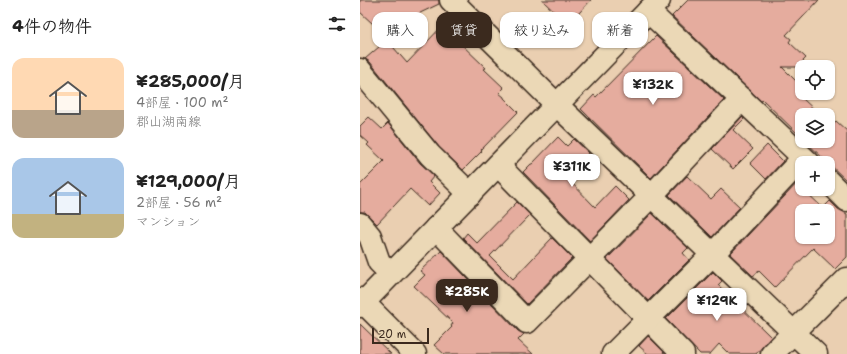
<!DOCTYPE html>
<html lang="ja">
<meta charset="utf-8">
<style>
:root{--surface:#fff;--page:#f2f2f2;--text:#222;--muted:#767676;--accent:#3b2a1e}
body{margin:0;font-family:"Shantell Sans","Klee One",sans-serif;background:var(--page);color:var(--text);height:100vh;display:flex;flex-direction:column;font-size:15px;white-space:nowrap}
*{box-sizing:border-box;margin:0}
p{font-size:13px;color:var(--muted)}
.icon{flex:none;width:22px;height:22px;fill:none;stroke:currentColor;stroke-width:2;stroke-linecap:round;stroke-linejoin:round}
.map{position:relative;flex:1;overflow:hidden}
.drawer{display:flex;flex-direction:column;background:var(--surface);width:360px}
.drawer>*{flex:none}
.hud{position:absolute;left:12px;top:12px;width:380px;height:36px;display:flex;gap:8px}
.fabs{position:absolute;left:435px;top:60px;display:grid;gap:8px}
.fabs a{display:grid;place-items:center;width:40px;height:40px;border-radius:8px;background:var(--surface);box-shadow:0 1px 3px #0004;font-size:20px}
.scale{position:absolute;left:12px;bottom:10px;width:57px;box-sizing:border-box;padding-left:4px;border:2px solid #3b2a1e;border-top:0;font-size:11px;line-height:14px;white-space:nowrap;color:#3b2a1e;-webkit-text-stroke:3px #ebd8b6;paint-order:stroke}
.price{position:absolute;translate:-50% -34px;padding:0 9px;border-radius:8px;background:#fff;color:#222;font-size:13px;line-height:26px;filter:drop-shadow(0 1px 2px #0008)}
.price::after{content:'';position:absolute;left:50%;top:24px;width:12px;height:9px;margin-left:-6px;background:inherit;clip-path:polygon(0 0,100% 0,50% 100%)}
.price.current{background:var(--accent);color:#fff}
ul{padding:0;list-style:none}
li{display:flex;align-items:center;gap:12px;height:100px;padding:0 12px}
li span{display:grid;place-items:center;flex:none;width:112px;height:80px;border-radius:12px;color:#555}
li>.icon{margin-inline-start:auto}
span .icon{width:48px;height:48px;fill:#fffc;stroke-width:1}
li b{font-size:17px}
h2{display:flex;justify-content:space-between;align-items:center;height:48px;padding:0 12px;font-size:17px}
.chip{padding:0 14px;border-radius:12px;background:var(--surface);box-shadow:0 1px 3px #0004;font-size:14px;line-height:36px}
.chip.current{background:var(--accent);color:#fff}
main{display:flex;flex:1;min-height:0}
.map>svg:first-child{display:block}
</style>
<main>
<section class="drawer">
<h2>4件の物件<svg class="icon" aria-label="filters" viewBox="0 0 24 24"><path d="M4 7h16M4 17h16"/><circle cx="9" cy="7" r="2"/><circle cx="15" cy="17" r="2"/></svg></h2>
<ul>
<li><span style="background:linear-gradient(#ffd9b3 65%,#b9a48a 0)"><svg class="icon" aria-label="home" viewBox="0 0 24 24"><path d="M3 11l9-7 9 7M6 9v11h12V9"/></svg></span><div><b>¥285,000/月</b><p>4部屋 · 100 m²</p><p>郡山湖南線</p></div></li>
<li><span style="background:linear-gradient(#a9c7e8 70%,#c2b280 0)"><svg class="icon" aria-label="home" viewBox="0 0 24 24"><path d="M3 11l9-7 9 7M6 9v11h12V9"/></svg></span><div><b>¥129,000/月</b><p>2部屋 · 56 m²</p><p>マンション</p></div></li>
</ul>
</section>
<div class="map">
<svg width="487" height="354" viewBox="0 0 487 354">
<rect width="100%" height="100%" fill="#eacfb1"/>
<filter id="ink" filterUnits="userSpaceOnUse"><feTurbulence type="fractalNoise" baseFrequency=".025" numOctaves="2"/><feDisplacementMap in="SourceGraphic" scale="8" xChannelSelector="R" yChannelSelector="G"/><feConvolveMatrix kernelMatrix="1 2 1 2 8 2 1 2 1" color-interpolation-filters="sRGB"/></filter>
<g filter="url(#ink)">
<!-- building -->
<g fill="#e5ac9e" stroke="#3b2a1e" fill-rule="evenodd">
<path d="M0,0h79v4l-42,20 -11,12 -26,-24z"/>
<path d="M182,0h49l-23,25z"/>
<path d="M328,0h131l-33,35 5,4 -2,3 17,16 -9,9h-15l20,20v11l18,17h-18v23l-40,-39 -1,2 -89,-85z"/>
<path d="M85,23l17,17 -3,2 27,26 -2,1 20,19 -5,5 5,4v1l14,14 -37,38 1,1 -19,19 -24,-23 -69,-85 -5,-3 22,-19 20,23z"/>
<path d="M296,36l68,64 -73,78 -70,-69 13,-14 2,2z"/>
<path d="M9,117l13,12 6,-6 32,40 14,13 -5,6 11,11 -12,13 -18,-17 -33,35 -12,-12h-5v-27l24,-24 -17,-16 2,-2 -9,-8v-9z"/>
<path d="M382,117l2,2 -11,11 20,19 -20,20 -21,-20z"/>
<path d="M476,121l11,10v50l-42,-40h23v-18l3,3z"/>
<path d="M198,137l9,9 7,-7 15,14 -23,24 29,30 20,-21 14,14 -39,41 -67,-69 8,-8h1z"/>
<path d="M407,145l16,16 -17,18 -16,-16z"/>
<path d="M327,176l24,23 10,-10 19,18 -28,30 -43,-42z"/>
<path d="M441,179l1,1v9h1l20,19 7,-7 8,8 9,5v43l-12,12 -22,-21 -38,39 -16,-16 -6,5 -23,-22zM442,211h26v26h-26z"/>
<path d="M157,202l13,13 -40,41 23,23 39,-41 20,20 -45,46 -64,-66 4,-5 10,10z"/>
<path d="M292,213l36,35 -5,5 6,7 -41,41 -41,-42z"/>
<path d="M81,251l77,80 6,3 -6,6 15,14h-89l-10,-9 18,-18 -1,-1 2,-3 -39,-37 11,-11 -5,-4z"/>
<path d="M353,272l9,9 -4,4 53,52 -15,17h-27l-10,-10 -9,10h-10l-34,-35z"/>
<path d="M0,324l31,30h-31z"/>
<path d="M288,336l16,16 -2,2h-14l-9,-8z"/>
</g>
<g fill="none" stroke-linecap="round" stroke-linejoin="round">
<!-- minor casing -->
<g stroke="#3b2a1e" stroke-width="25">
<g id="minor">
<path d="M91,0l105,104 260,250"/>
<path d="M288,11l161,152"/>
<path d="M0,70l70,85 40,39"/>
<path d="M138,165l185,189"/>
<path d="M468,181l19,19"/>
<path d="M0,224l10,12 9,26 12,12"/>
<path d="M76,228l91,94 124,-126 91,-97"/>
<path d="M0,306l299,-306"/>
<path d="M253,354l99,-99 91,-97"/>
<path d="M412,354l75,-75"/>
</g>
</g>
<!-- major casing -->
<g stroke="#3b2a1e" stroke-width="25">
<path id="major" d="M0,299l55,55"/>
</g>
<!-- minor -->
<use href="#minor" stroke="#ebd8b6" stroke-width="22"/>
<!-- major -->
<use href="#major" stroke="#ebd8b6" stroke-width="22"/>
</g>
</g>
</svg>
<div class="fabs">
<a><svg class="icon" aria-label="locate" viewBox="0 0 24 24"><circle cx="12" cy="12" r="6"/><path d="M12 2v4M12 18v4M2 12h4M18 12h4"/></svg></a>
<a><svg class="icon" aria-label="layers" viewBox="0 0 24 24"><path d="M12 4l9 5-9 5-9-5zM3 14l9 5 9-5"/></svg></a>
<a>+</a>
<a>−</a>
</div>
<div class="scale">20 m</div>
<b class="price" style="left:293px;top:106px">¥132K</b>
<b class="price" style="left:212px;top:188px">¥311K</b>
<b class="price current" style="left:107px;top:313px">¥285K</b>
<b class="price" style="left:357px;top:322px">¥129K</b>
<div class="hud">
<a class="chip">購入</a>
<a class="chip current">賃貸</a>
<a class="chip">絞り込み</a>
<a class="chip">新着</a>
</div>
</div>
</main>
